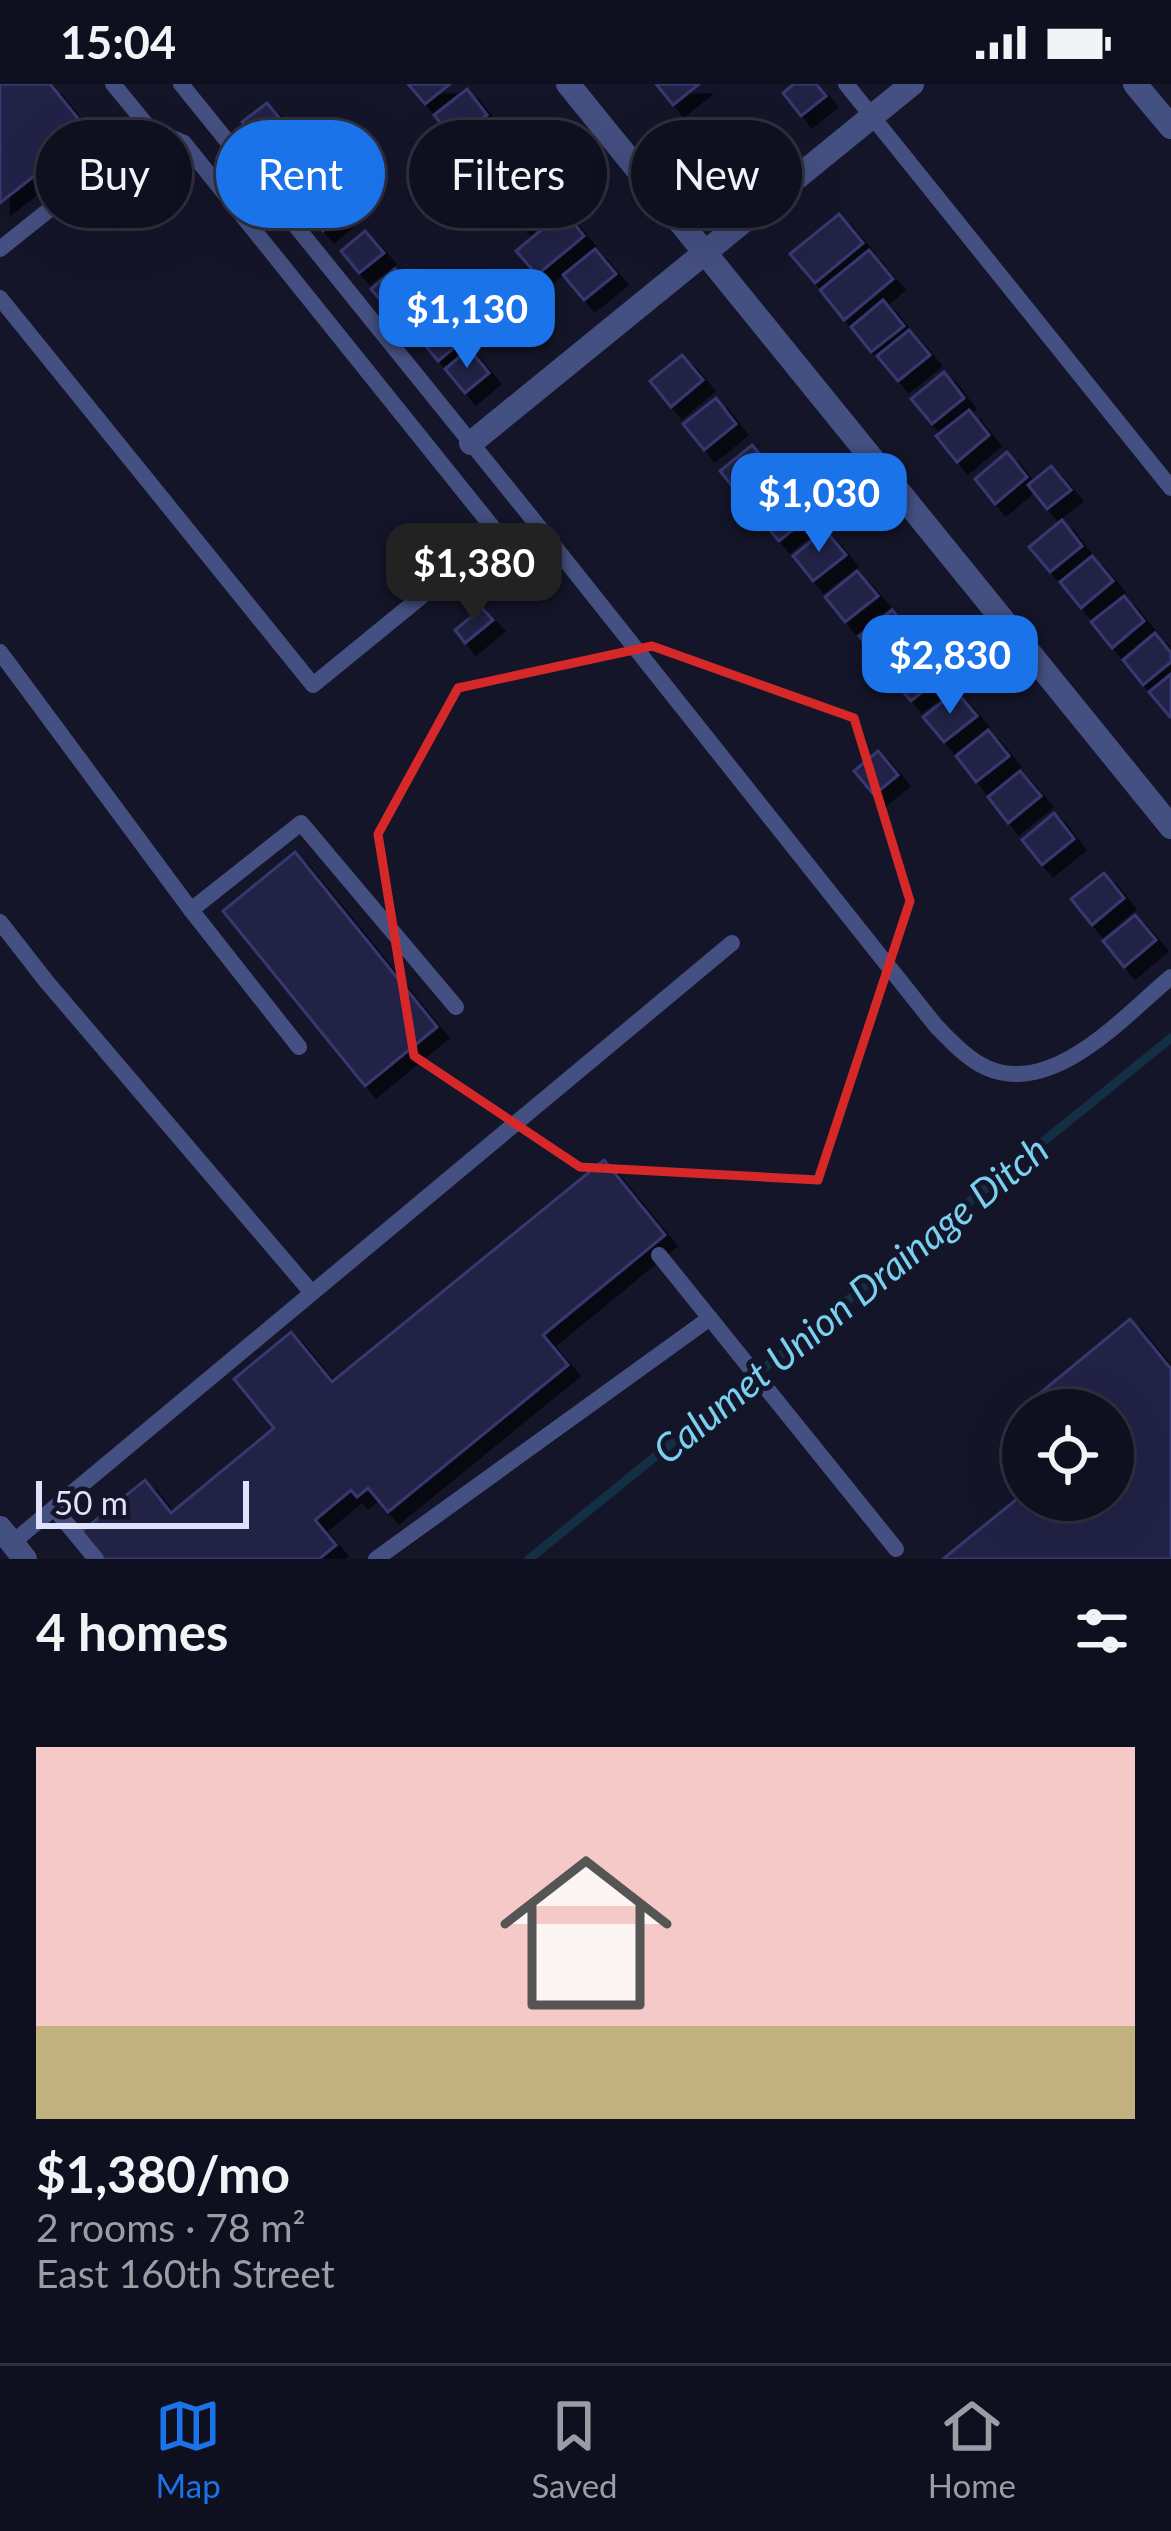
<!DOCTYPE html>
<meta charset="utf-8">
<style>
:root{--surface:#0f101f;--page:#1d1e2c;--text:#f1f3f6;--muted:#9b9da4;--line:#2f303d;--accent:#1a73e8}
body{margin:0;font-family:Lato,sans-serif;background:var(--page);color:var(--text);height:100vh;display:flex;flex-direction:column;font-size:45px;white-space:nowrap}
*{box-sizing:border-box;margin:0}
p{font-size:39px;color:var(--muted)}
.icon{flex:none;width:66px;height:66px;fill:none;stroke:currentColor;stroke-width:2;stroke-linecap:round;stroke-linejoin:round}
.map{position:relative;height:1475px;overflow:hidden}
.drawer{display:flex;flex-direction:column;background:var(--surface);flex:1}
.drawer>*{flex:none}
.guide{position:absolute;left:36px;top:36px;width:1101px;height:108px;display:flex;gap:24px}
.controls{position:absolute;left:1002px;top:1305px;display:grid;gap:24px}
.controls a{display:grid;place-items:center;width:132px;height:132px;border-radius:50%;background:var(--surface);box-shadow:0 12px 48px #0002,0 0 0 3px var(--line);font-size:60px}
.scale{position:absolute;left:36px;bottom:30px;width:213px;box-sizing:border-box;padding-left:12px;border:6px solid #e0e2fb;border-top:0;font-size:33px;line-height:42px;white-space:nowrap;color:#e0e2fb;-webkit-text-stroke:9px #141529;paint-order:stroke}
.price{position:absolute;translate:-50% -102px;padding:0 27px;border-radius:24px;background:var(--accent);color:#fff;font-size:39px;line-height:78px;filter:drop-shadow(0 3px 6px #0008)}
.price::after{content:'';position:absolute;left:50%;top:72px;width:36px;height:27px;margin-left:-18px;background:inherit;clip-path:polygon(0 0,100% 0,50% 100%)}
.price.selected{background:#222;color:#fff}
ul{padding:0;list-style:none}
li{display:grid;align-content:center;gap:24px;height:636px;padding:0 36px}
li span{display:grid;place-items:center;height:372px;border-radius:0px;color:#555}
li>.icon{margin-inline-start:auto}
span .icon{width:216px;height:216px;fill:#fffc;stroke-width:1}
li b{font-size:51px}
h2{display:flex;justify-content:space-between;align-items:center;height:144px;padding:0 36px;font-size:51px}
.pill{padding:0 42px;border-radius:54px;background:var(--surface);box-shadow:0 12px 48px #0002,0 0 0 3px var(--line);font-size:42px;line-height:108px}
.pill.selected{background:var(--accent);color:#fff}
.status{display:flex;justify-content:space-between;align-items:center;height:84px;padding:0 60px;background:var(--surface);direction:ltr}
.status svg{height:33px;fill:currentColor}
.dock{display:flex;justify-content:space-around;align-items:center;height:168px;border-top:3px solid var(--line);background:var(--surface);font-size:33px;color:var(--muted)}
.dock a{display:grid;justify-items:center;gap:6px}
.dock .selected{color:var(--accent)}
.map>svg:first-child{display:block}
</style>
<div class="status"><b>15:04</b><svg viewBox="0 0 49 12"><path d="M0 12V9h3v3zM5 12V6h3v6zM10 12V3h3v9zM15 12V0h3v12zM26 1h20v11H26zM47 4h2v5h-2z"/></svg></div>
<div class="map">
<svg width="1171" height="1475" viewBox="0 0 1171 1475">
<defs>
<filter id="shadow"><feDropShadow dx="11" dy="11" stdDeviation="0" flood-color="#0009"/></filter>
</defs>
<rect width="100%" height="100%" fill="#141529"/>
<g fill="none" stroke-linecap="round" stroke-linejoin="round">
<!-- stream -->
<path stroke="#122f44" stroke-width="9" d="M529,1475l642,-521"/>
</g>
<!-- building -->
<g fill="#222347" stroke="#373871" stroke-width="3" filter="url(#shadow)">
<path d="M0,0h50l30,37 -41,32 9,12 -48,38z"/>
<path d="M408,0h42l-25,20z"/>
<path d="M656,0h43l-26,21z"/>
<path d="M794,0h22l10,12 -25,20 -18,-23z"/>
<path d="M467,5l20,26 -32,26 -21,-26z"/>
<path d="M267,19l18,22 -24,20 -19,-23z"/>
<path d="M742,42l21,26 -33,26 -21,-25z"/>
<path d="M499,46l21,26 -33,26 -20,-26z"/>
<path d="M310,76l19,22 -25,20 -18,-23z"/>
<path d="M532,88l20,24 -32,27 -21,-25z"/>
<path d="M328,105l19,22 -24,20 -19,-22z"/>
<path d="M564,127l20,25 -47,39 -21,-24z"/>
<path d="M839,130l24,29 -48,40 -25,-29z"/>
<path d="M365,147l19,22 -25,20 -18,-22z"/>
<path d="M595,165l21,25 -32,26 -21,-25z"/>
<path d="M869,166l24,29 -49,41 -24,-30z"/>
<path d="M395,185l19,24 -23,20 -20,-24z"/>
<path d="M883,216l21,26 -33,26 -20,-25z"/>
<path d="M442,233l20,24 -24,20 -20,-25z"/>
<path d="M909,246l21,25 -32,26 -21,-25z"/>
<path d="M469,265l20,24 -24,20 -20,-24z"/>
<path d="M682,271l21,25 -32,27 -21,-26z"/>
<path d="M944,288l20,26 -32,26 -21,-25z"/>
<path d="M716,314l20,26 -32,26 -21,-26z"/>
<path d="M969,326l20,25 -32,27 -21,-26z"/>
<path d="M752,361l21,25 -32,27 -21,-26z"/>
<path d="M1007,368l20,25 -32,27 -20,-25z"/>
<path d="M1051,382l20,24 -24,19 -19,-24z"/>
<path d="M790,406l21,25 -32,26 -21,-25z"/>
<path d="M1062,436l20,26 -32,26 -21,-25z"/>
<path d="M825,446l21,25 -33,26 -20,-25z"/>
<path d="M1092,472l21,25 -32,27 -21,-26z"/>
<path d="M857,487l21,25 -33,26 -20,-25z"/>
<path d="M1124,512l20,25 -32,27 -21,-26z"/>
<path d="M482,524l11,12 -28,23 -10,-13z"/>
<path d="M892,526l20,25 -32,27 -21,-26z"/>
<path d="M1155,549l16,20v9l-28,23 -20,-25z"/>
<path d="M922,566l21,25 -32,26 -21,-25z"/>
<path d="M1171,590v42l-1,1 -21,-25z"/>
<path d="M956,607l21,25 -33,26 -21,-25z"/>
<path d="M988,646l21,26 -33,26 -20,-26z"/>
<path d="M878,667l20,24 -24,20 -20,-24z"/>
<path d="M1020,687l21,25 -33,27 -20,-26z"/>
<path d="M1054,729l20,26 -32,26 -20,-25z"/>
<path d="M295,768l142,175 -72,59 -142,-175z"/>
<path d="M1104,789l20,25 -32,27 -21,-26z"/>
<path d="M1135,831l21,25 -32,27 -21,-26z"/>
<path d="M604,1076l61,75 -122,100 25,30 -180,147 -20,-24 -11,9 -6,-7 -36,30 21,25 -17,14h-215l-23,-27 64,-52 26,33 103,-85 -40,-49 57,-47 41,50z"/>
<path d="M1130,1235l41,50v190h-228l80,-65v6h90v-90h-71l-9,-11z"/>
</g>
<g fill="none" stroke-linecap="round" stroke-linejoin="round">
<!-- lane -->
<g stroke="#455082" stroke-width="16">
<path d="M181,0l346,428 409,514c15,15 31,33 51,42 67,29 138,-53 184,-91"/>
<path d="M846,0l325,404"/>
<path d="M0,165l150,-120"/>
<path d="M0,214l313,387 185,-151 -314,-391 -34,-14 -37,-45"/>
<path d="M0,568l191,258 108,137"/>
<path d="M191,826l110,-87 155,184"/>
<path d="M0,838l46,59 266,312"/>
<path d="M659,1171l237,294"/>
<path d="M54,1424l42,51"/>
<path d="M12,1459l720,-600"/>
<path d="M376,1475l334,-241"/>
</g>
<!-- street -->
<g stroke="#455082" stroke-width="24">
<path d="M568,0l603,743"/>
<path d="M1135,0l36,43"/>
<path d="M471,359l441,-359"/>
<path d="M0,1444l25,31"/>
</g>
</g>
<!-- marked area -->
<path fill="none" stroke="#d62828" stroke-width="9" stroke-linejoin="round" d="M652,562l202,72 56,183 -92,279 -238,-13 -166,-111 -36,-222 80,-146z"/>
<g text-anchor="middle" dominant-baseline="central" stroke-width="10" stroke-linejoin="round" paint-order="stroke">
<!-- water labels -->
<g font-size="39" font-style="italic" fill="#7ad1ef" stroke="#141529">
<text transform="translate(850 1215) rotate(-39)">Calumet Union Drainage Ditch</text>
</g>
</g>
</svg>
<div class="controls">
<a><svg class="icon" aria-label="locate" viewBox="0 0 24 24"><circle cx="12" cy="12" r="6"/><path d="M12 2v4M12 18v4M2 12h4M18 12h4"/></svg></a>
</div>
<div class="scale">50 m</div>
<b class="price" style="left:467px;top:287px">$1,130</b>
<b class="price" style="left:819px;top:471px">$1,030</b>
<b class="price selected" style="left:474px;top:541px">$1,380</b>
<b class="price" style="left:950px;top:633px">$2,830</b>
<div class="guide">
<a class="pill">Buy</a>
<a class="pill selected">Rent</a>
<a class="pill">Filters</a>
<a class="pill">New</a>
</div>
</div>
<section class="drawer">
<h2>4 homes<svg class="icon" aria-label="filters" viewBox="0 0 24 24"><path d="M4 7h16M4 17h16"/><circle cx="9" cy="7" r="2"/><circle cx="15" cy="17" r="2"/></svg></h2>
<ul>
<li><span style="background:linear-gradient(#f6c9c9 75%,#c2b280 0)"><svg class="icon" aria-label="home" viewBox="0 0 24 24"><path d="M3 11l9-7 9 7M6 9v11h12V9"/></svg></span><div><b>$1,380/mo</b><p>2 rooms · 78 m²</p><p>East 160th Street</p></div></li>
</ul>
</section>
<nav class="dock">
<a class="selected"><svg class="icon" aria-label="map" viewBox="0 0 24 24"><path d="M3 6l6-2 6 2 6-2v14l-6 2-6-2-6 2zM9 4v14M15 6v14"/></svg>Map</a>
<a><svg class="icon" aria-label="saved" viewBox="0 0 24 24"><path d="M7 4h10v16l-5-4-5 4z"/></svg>Saved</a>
<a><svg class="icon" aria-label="home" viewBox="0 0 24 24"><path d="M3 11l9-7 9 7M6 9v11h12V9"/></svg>Home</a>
</nav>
